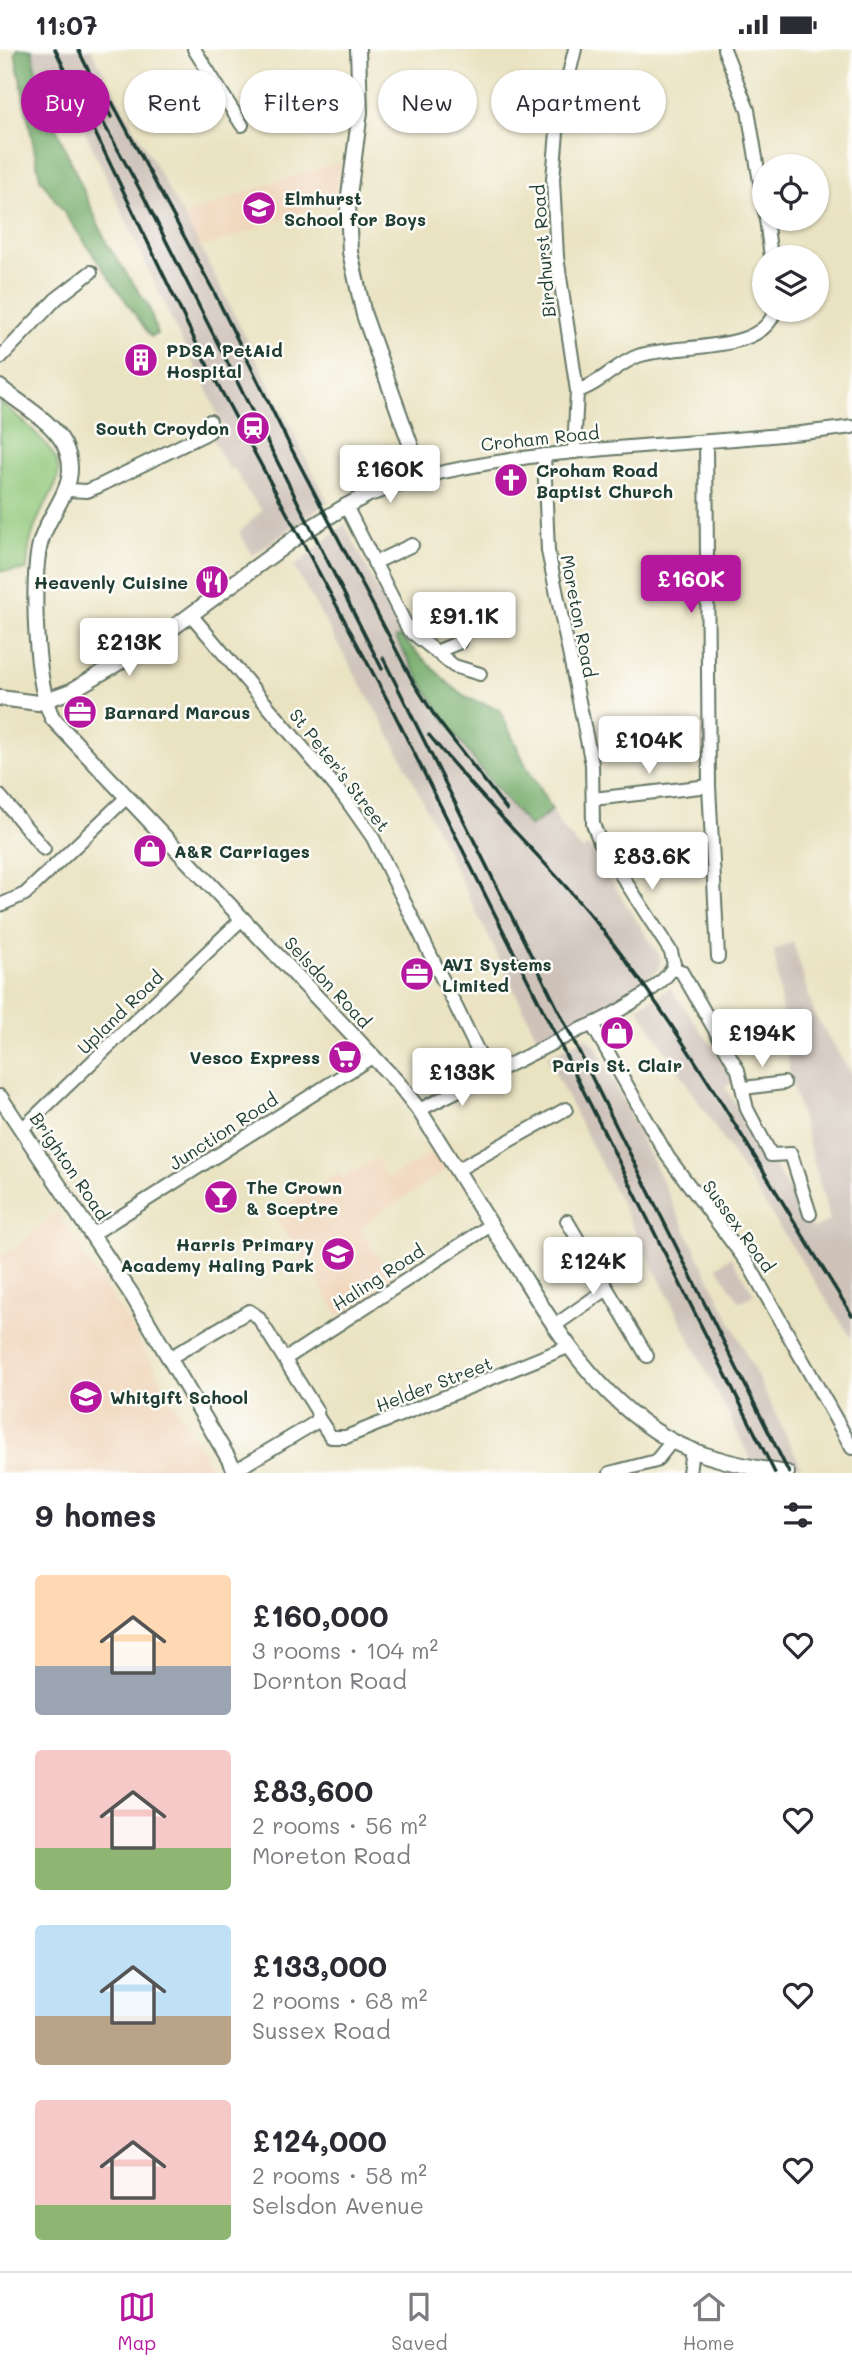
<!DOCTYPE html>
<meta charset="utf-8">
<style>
:root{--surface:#fff;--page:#f2f2f3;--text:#2b2b33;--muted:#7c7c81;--line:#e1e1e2;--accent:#b5179e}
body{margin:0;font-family:Mali,sans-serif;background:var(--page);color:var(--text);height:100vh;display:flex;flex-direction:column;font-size:26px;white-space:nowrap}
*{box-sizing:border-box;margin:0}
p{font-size:23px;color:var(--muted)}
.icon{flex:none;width:38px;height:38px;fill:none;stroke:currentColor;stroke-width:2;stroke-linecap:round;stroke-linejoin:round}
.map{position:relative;height:1424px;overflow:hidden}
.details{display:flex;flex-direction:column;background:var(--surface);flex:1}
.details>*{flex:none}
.hud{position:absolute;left:21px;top:21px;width:810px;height:63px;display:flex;gap:14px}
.buttons{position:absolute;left:752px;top:105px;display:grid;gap:14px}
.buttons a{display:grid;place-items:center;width:77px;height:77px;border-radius:50%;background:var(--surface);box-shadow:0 2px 5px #0004;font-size:35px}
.price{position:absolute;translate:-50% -60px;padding:0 16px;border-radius:7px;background:#fff;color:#222;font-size:23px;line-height:46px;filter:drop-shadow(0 2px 4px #0008)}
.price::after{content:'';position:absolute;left:50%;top:42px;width:21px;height:16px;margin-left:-10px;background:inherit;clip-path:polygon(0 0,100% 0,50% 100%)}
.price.selected{background:var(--accent);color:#fff}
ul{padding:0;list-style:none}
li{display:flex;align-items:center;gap:21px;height:175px;padding:0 35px}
li span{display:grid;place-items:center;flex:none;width:196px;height:140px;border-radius:7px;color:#555}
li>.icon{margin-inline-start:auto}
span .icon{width:84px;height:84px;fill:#fffc;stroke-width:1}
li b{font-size:30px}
h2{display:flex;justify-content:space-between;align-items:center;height:84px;padding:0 35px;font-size:30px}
.tag{padding:0 24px;border-radius:32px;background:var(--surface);box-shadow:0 2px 5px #0004;font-size:24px;line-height:63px}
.tag.selected{background:var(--accent);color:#fff}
.status{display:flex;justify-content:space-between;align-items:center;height:49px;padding:0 35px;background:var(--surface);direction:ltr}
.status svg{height:19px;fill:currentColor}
.menu{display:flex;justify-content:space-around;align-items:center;height:98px;border-top:2px solid var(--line);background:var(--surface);font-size:19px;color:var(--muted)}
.menu a{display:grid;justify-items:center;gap:4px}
.menu .selected{color:var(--accent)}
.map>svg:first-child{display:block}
</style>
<div class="status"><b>11:07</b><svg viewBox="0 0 49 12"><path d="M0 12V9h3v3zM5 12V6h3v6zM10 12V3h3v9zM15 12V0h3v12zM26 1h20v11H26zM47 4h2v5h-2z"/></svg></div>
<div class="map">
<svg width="852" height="1424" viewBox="0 0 852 1424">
<rect width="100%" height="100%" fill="#fdfcf7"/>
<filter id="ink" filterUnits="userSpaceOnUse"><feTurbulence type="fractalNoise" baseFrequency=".0143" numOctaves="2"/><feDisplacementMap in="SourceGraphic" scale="14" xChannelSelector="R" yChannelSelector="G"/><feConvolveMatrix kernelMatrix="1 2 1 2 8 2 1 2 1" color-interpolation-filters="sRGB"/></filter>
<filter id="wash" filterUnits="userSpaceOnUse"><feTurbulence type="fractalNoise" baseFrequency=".00686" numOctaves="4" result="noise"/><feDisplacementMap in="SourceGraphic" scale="28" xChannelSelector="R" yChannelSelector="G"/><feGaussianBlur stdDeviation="1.57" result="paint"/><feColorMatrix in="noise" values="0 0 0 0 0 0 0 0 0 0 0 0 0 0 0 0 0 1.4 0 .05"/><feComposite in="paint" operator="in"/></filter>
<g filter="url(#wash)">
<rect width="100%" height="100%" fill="#eae3c2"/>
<!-- built -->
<g fill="#f0d6bc">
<path d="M341,113l-6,38 -134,48 -18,-32 99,-37z"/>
<path d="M434,1102l12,19 -86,57 34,54 -55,34 -66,-101 66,-41 4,5 33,-20 13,21z"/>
<path d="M56,1163l72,110 86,151h-214v-219l14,-4z"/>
</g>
<!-- industrial -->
<g fill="#cec2b9">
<path d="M32,0h59l110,199 127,254 -75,53 -14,-22 23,-23 -16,-20 -12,-22 -5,2 -17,-32 12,-7 -18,-45 -28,-52 -100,-218 -22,8 -17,-35z"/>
<path d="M345,475l55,112 50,49 80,142 22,-17 11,19 19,21 6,-4 73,112 -3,12 -21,17 -99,52 -141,-291 -103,-181z"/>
<path d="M793,893l22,74 37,58v265l-214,-331 32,-20 67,92 -12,7 88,142 17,-9 -40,-143 -16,-127z"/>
<path d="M585,988l11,9 205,420 -50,-6 -204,-403z"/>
<path d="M731,1208l23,37 -14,8 -23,-35z"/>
</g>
<!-- green -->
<path fill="#90c77a" stroke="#588257" stroke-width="2" d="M0,353c112,88 29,72 27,168l-27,1z"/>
<!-- forest -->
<g fill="#74ac6a" stroke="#4a744f" stroke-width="2">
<path d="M18,0h14l7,40 68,155 42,63 8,27 -6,3 -111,-159 -25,-125z"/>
<path d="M400,587l50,49 17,13 32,11 29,61 24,40 -22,17c-54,-57 -96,-121 -134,-189z"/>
</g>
</g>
<g filter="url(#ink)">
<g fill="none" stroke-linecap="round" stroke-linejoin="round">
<!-- minor casing -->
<g stroke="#676" stroke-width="16">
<g id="minor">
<path d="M194,0l48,76"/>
<path d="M724,0l24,61 17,102"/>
<path d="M766,170l5,38"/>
<path d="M0,309l56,-59 35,-27"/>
<path d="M577,342c22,-6 39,-27 61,-35 38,-13 125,-1 137,-46"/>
<path d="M706,394l3,343 9,171"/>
<path d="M574,403l3,-61 -20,-134 -4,-78 5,-59 17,-71"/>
<path d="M422,428c141,-35 287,-30 430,-50"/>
<path d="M68,441l19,1 12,-5 106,-52 5,-3v-10"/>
<path d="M346,457l62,123 46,37 26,8"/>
<path d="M374,514l38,-18"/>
<path d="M192,567l153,182 28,40 117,238"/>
<path d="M436,603l24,-10"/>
<path d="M0,747l44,53"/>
<path d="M593,750l116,-13"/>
<path d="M0,856l25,-11 102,-97"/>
<path d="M673,920l8,2 57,99 9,39 24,46 20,-1 19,60"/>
<path d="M594,979l74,129 81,108 103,183"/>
<path d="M744,1039l40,-5"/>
<path d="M419,1061l162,-81c20,-7 86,-42 93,-65l-3,-12 -71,-110 -7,-18 -1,-60 -44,-213 -4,-96"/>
<path d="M22,1080l220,-210"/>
<path d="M457,1121l109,-61"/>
<path d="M567,1172l80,135"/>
<path d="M93,1185l279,-177"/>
<path d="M554,1277l53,-37"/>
<path d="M171,1308l78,-46 9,6 59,94 1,10 -82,49"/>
<path d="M285,1310l206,-134"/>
<path d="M319,1370l12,18h15l222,-90"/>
<path d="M610,1424l46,-12 16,-20"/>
<path d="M689,1424l3,-24"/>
</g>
</g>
<!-- major casing -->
<g stroke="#676" stroke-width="18">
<g id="major">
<path d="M0,338c20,17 51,33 64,57 20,41 -15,64 -24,100 -9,36 -5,143 13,175l345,364 21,27c32,50 62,100 94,150 41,67 82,135 152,177 35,21 82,30 122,36"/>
<path d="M0,649l38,5 33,-12 84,-50 147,-108 44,-27 23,-12 53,-17 -58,-162 -14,-63 -2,-49 12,-91 -2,-63"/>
<path d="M0,1048l132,198 105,178"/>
</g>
</g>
<!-- minor -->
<use href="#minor" stroke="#fff" stroke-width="12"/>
<!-- major -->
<use href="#major" stroke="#fff" stroke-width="14"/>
<!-- rail -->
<g stroke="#1f3d34" stroke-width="3.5">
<path d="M55,0l147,306 187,348 386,770"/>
<path d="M78,0l33,68"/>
<path d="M82,35l62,113 238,472"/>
<path d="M112,53l102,190 77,156 121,232 24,38 71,92"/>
<path d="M383,609l406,815"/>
<path d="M429,686c61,76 134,140 192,219 85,114 155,241 231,361"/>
</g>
</g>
</g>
<!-- icons -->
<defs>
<g id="school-disc" transform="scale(1.75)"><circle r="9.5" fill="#b5179e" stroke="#fdfcf7"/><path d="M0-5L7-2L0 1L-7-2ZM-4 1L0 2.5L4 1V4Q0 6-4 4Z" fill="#fff"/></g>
<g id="building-disc" transform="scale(1.75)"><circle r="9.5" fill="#b5179e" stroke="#fdfcf7"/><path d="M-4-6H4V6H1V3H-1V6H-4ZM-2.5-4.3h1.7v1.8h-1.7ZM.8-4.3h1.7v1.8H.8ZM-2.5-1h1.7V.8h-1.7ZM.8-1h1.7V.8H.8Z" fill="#fff"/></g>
<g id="station-disc" transform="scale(1.75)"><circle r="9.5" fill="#b5179e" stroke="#fdfcf7"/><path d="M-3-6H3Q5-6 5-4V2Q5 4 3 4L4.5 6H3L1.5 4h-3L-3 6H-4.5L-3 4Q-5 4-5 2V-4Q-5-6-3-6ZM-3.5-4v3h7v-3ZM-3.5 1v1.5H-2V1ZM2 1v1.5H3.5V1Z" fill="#fff"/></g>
<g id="church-disc" transform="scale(1.75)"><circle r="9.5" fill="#b5179e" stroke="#fdfcf7"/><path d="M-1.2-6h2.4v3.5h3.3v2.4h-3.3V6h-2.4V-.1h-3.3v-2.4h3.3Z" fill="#fff"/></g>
<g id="restaurant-disc" transform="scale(1.75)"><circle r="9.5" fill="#b5179e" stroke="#fdfcf7"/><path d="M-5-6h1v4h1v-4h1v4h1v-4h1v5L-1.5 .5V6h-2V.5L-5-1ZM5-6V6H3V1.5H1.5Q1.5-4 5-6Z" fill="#fff"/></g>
<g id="office-disc" transform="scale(1.75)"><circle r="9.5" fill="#b5179e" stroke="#fdfcf7"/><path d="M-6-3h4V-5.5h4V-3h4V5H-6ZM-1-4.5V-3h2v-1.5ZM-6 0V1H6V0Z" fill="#fff"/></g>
<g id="shop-disc" transform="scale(1.75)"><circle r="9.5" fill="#b5179e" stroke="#fdfcf7"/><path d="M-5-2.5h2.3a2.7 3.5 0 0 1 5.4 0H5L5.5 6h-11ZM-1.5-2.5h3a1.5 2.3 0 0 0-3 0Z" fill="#fff"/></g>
<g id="supermarket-disc" transform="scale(1.75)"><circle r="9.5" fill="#b5179e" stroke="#fdfcf7"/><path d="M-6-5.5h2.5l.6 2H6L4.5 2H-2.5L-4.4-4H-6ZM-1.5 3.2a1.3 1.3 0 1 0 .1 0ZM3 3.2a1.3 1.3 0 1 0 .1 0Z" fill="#fff"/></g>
<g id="bar-disc" transform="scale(1.75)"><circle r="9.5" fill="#b5179e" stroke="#fdfcf7"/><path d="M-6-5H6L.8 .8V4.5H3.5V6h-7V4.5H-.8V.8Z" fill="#fff"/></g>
</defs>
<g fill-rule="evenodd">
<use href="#school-disc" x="259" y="159"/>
<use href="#building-disc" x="141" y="311"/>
<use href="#station-disc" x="253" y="379"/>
<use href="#church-disc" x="511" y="431"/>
<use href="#restaurant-disc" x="212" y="533"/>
<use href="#office-disc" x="80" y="663"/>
<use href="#shop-disc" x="150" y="802"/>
<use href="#office-disc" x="417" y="925"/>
<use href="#shop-disc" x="617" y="984"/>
<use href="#supermarket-disc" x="345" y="1008"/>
<use href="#bar-disc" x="221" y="1148"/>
<use href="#school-disc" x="338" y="1205"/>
<use href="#school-disc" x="86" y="1348"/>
</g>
<g text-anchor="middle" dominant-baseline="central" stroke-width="5" stroke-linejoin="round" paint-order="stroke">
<!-- poi labels -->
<g font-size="18" font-weight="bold" fill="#1f3d34" stroke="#fdfcf7" text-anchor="start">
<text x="284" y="149">Elmhurst<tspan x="284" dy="21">School for Boys</tspan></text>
<text x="166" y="301">PDSA PetAid<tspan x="166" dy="21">Hospital</tspan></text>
<text x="229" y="379" text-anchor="end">South Croydon</text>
<text x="536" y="421">Croham Road<tspan x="536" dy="21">Baptist Church</tspan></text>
<text x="188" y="533" text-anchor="end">Heavenly Cuisine</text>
<text x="104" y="663">Barnard Marcus</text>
<text x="174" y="802">A&amp;R Carriages</text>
<text x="442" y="915">AVI Systems<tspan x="442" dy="21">Limited</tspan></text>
<text x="320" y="1008" text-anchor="end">Vesco Express</text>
<text x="617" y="1016" text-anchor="middle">Paris St. Clair</text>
<text x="246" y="1138">The Crown<tspan x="246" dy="21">&amp; Sceptre</tspan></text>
<text x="314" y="1195" text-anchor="end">Harris Primary<tspan x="314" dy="21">Academy Haling Park</tspan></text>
<text x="110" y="1348">Whitgift School</text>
</g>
<!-- street labels -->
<g font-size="18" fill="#1f3d34" stroke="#fdfcf7">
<text transform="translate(543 202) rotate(-95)">Birdhurst Road</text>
<text transform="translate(540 389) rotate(-6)">Croham Road</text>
<text transform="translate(579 567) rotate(79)">Moreton Road</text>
<text transform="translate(340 721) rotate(52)">St Peter's Street</text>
<text transform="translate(328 933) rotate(47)">Selsdon Road</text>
<text transform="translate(120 963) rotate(-44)">Upland Road</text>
<text transform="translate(223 1082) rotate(-33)">Junction Road</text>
<text transform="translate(70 1117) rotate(56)">Brighton Road</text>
<text transform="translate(739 1177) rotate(54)">Sussex Road</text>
<text transform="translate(378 1228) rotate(-33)">Haling Road</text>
<text transform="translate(434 1335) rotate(-21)">Helder Street</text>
</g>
</g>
</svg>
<div class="buttons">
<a><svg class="icon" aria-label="locate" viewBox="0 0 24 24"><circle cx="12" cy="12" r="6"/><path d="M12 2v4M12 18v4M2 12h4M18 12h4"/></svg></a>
<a><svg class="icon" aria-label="layers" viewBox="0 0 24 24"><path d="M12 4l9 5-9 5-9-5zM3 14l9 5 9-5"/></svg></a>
</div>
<b class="price" style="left:390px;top:456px">£160K</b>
<b class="price selected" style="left:691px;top:566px">£160K</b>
<b class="price" style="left:464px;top:603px">£91.1K</b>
<b class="price" style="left:129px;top:629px">£213K</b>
<b class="price" style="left:649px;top:727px">£104K</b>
<b class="price" style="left:652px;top:843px">£83.6K</b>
<b class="price" style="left:762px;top:1020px">£194K</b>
<b class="price" style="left:462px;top:1059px">£133K</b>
<b class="price" style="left:593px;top:1248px">£124K</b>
<div class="hud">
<a class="tag selected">Buy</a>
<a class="tag">Rent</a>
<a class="tag">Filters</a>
<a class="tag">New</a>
<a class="tag">Apartment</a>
</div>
</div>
<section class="details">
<h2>9 homes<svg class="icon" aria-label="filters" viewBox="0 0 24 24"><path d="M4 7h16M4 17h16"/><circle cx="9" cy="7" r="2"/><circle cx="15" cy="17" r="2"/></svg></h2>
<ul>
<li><span style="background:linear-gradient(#ffd9b3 65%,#9aa5b1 0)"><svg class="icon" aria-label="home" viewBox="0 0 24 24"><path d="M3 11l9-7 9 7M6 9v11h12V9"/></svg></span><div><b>£160,000</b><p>3 rooms · 104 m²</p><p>Dornton Road</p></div><svg class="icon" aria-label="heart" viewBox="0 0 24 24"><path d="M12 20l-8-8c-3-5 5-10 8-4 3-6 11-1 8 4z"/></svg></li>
<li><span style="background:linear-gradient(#f6c9c9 70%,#8fb573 0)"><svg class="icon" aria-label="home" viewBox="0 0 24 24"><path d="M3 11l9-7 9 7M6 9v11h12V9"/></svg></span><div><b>£83,600</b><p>2 rooms · 56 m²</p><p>Moreton Road</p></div><svg class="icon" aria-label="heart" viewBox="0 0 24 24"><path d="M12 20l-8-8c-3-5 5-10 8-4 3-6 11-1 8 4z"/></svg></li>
<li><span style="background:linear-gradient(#bfe0f5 65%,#b9a48a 0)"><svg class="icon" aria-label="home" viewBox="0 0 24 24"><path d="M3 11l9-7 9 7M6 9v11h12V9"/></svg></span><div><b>£133,000</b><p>2 rooms · 68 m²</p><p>Sussex Road</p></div><svg class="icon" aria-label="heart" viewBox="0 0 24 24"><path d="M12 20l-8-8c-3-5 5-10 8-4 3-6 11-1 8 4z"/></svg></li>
<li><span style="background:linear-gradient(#f6c9c9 75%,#8fb573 0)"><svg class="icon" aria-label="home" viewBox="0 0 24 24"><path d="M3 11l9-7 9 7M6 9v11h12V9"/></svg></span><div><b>£124,000</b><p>2 rooms · 58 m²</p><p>Selsdon Avenue</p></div><svg class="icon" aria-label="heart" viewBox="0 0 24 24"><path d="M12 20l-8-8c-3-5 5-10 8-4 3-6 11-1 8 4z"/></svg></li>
</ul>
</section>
<nav class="menu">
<a class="selected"><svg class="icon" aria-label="map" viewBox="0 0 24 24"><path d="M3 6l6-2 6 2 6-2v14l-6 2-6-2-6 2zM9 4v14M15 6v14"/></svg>Map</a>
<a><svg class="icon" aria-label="saved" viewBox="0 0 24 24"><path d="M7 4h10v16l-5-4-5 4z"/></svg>Saved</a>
<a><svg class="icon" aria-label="home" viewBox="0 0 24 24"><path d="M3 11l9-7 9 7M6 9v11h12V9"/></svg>Home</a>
</nav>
